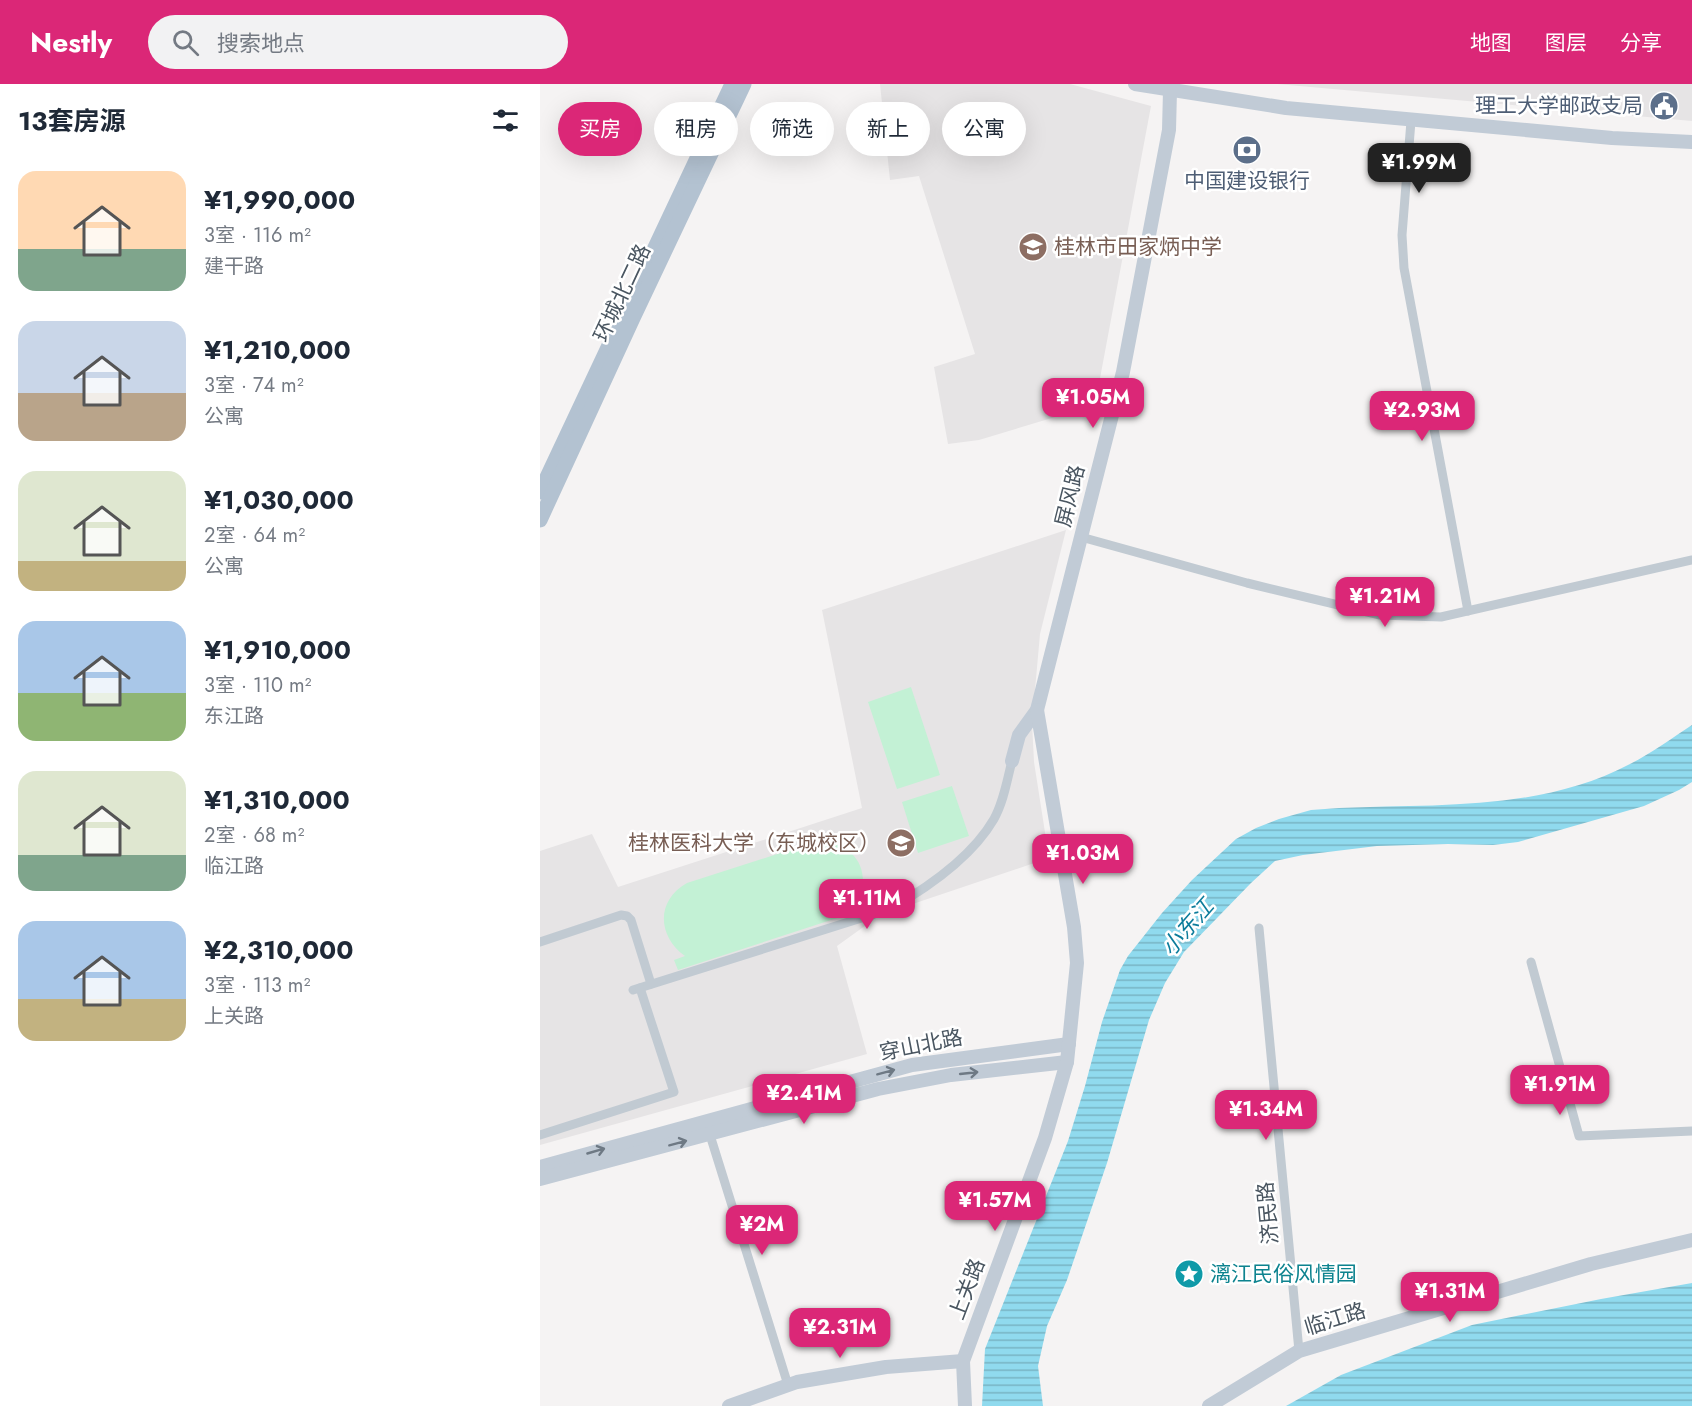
<!DOCTYPE html>
<html lang="zh">
<meta charset="utf-8">
<style>
:root{--surface:#fff;--page:#f2f2f3;--text:#1f2937;--muted:#747a83;--accent:#db2777}
body{margin:0;font-family:Jost,"Noto Sans SC",sans-serif;background:var(--page);color:var(--text);height:100vh;display:flex;flex-direction:column;font-size:22px;white-space:nowrap}
*{box-sizing:border-box;margin:0}
p{font-size:20px;color:var(--muted)}
.icon{flex:none;width:33px;height:33px;fill:none;stroke:currentColor;stroke-width:2;stroke-linecap:round;stroke-linejoin:round}
.map{position:relative;flex:1;overflow:hidden}
.side{display:flex;flex-direction:column;background:var(--surface);width:540px}
.side>*{flex:none}
.banner{position:absolute;left:18px;top:18px;width:570px;height:54px;display:flex;gap:12px}
.price{position:absolute;translate:-50% -51px;padding:0 14px;border-radius:12px;background:var(--accent);color:#fff;font-size:20px;line-height:39px;filter:drop-shadow(0 2px 3px #0008)}
.price::after{content:'';position:absolute;left:50%;top:36px;width:18px;height:14px;margin-left:-9px;background:inherit;clip-path:polygon(0 0,100% 0,50% 100%)}
.price.selected{background:#222;color:#fff}
ul{padding:0;list-style:none}
li{display:flex;align-items:center;gap:18px;height:150px;padding:0 18px}
li span{display:grid;place-items:center;flex:none;width:168px;height:120px;border-radius:18px;color:#555}
li>.icon{margin-inline-start:auto}
span .icon{width:72px;height:72px;fill:#fffc;stroke-width:1}
li b{font-size:26px}
h2{display:flex;justify-content:space-between;align-items:center;height:72px;padding:0 18px;font-size:26px}
.chip{padding:0 21px;border-radius:27px;background:var(--surface);box-shadow:0 6px 24px #0002;font-size:21px;line-height:54px}
.chip.selected{background:var(--accent);color:#fff}
header{display:flex;align-items:center;gap:36px;box-sizing:border-box;height:84px;padding:0 30px;background:var(--accent);color:#fff}
header strong{font-size:28px}
nav{display:flex;gap:33px;margin-inline-start:auto;font-size:21px}
.search{width:420px;height:54px;background:var(--page);display:flex;align-items:center;gap:15px;box-sizing:border-box;padding:0 21px;border-radius:33px;color:var(--muted);font-size:22px}
main{display:flex;flex:1;min-height:0}
.map>svg:first-child{display:block}
</style>
<header>
<strong>Nestly</strong>
<div class="search"><svg class="icon" aria-label="search" viewBox="0 0 24 24"><circle cx="10" cy="10" r="6"/><path d="M15 15l6 6"/></svg>搜索地点</div>
<nav><a>地图</a><a>图层</a><a>分享</a></nav>
</header>
<main>
<section class="side">
<h2>13套房源<svg class="icon" aria-label="filters" viewBox="0 0 24 24"><path d="M4 7h16M4 17h16"/><circle cx="9" cy="7" r="2"/><circle cx="15" cy="17" r="2"/></svg></h2>
<ul>
<li><span style="background:linear-gradient(#ffd9b3 65%,#7fa58c 0)"><svg class="icon" aria-label="home" viewBox="0 0 24 24"><path d="M3 11l9-7 9 7M6 9v11h12V9"/></svg></span><div><b>¥1,990,000</b><p>3室 · 116 m²</p><p>建干路</p></div></li>
<li><span style="background:linear-gradient(#c9d6e8 60%,#b9a48a 0)"><svg class="icon" aria-label="home" viewBox="0 0 24 24"><path d="M3 11l9-7 9 7M6 9v11h12V9"/></svg></span><div><b>¥1,210,000</b><p>3室 · 74 m²</p><p>公寓</p></div></li>
<li><span style="background:linear-gradient(#dfe7d0 75%,#c2b280 0)"><svg class="icon" aria-label="home" viewBox="0 0 24 24"><path d="M3 11l9-7 9 7M6 9v11h12V9"/></svg></span><div><b>¥1,030,000</b><p>2室 · 64 m²</p><p>公寓</p></div></li>
<li><span style="background:linear-gradient(#a9c7e8 60%,#8fb573 0)"><svg class="icon" aria-label="home" viewBox="0 0 24 24"><path d="M3 11l9-7 9 7M6 9v11h12V9"/></svg></span><div><b>¥1,910,000</b><p>3室 · 110 m²</p><p>东江路</p></div></li>
<li><span style="background:linear-gradient(#dfe7d0 70%,#7fa58c 0)"><svg class="icon" aria-label="home" viewBox="0 0 24 24"><path d="M3 11l9-7 9 7M6 9v11h12V9"/></svg></span><div><b>¥1,310,000</b><p>2室 · 68 m²</p><p>临江路</p></div></li>
<li><span style="background:linear-gradient(#a9c7e8 65%,#c2b280 0)"><svg class="icon" aria-label="home" viewBox="0 0 24 24"><path d="M3 11l9-7 9 7M6 9v11h12V9"/></svg></span><div><b>¥2,310,000</b><p>3室 · 113 m²</p><p>上关路</p></div></li>
</ul>
</section>
<div class="map">
<svg width="1152" height="1322" viewBox="0 0 1152 1322">
<defs>
<pattern id="water-rules" width="6" height="5" patternUnits="userSpaceOnUse" patternTransform="scale(1.5)"><rect width="6" height="5" fill="#90daee"/><path d="M0 2.5h6" fill="none" stroke="#78b4c4"/></pattern>
</defs>
<rect width="100%" height="100%" fill="#f5f3f3"/>
<!-- education -->
<g fill="#e6e4e5">
<path d="M340,0h190l81,22 -56,299 -116,35 -31,4 -14,-77 41,-13 -56,-178 -29,4z"/>
<path d="M737,0h415v37z"/>
<path d="M526,446l-26,104 -8,89 2,39 15,96 -169,57 -43,31 30,108 -327,91v-294l52,-17 26,53 244,-79 -40,-198z"/>
</g>
<!-- pitch -->
<g fill="#c3f1d5">
<path d="M371,603l29,88 -43,14 -29,-87z"/>
<path d="M412,702l17,50 -51,17 -16,-51z"/>
<path d="M281,756c34,5 49,28 39,60l8,-3 3,10 -193,63 -4,-10 11,-4c-28,-20 -29,-56 2,-73z"/>
</g>
<!-- water -->
<g fill="url(#water-rules)">
<path d="M1152,641v57l-13,8 -35,16 -126,36 -25,3 -45,-1 -71,2 -74,9 -28,6 -24,22 -67,69 -19,31 -16,37 -42,143 -40,117 -20,46 -9,40 5,40h-61l3,-57 83,-208 17,-55 17,-64 18,-52 8,-14 34,-43 30,-33 44,-41 20,-11 23,-9 32,-9 28,-2c98,-4 202,3 291,-44 22,-11 42,-26 62,-39z"/>
<path d="M1152,1199v123h-406l55,-31 131,-50 129,-26z"/>
</g>
<g fill="none" stroke-linecap="round" stroke-linejoin="round">
<!-- street -->
<g stroke="#c1cad2" stroke-width="9">
<path d="M871,37l-9,114 2,33 64,343"/>
<path d="M541,453l166,46 133,32 61,2 251,-57"/>
<path d="M719,844l40,423"/>
<path d="M0,858l81,-27 6,1 4,4 20,64"/>
<path d="M991,878l48,174 113,-5"/>
<path d="M93,906l257,-81c37,-21 82,-52 104,-90 10,-18 13,-39 18,-58"/>
<path d="M0,1051l134,-43 -34,-104"/>
<path d="M170,1051l78,250"/>
</g>
<!-- secondary -->
<g stroke="#c1cbd6" stroke-width="14">
<path d="M595,0l151,24 326,30 80,4"/>
<path d="M472,677l7,-26 18,-25 86,-338 46,-242 1,-39"/>
<path d="M0,1083l372,-102 157,-21"/>
<path d="M0,1095l338,-90 73,-14 116,-13"/>
<path d="M189,1322l68,-24 89,-15 77,-6"/>
<path d="M425,1322l-2,-45 82,-223 22,-76 10,-99 -3,-36 -37,-217"/>
<path d="M669,1322l90,-55 292,-87 101,-24"/>
</g>
<!-- primary -->
<g stroke="#b3c2d1" stroke-width="15">
<path d="M0,408l192,-408"/>
<path d="M0,436l93,-202 111,-234"/>
</g>
</g>
<!-- one-way arrows -->
<defs><path id="oneway-shaft" d="M-6 0H5M1.5-3L5.5 0L1.5 3" fill="none" stroke-width="1.6" stroke-linecap="round" stroke-linejoin="round" transform="scale(1.5)"/></defs>
<g stroke="#6e7984">
<use href="#oneway-shaft" transform="translate(346 988) rotate(-15)"/>
<use href="#oneway-shaft" transform="translate(429 989) rotate(-6)"/>
<use href="#oneway-shaft" transform="translate(138 1059) rotate(-15)"/>
<use href="#oneway-shaft" transform="translate(56 1067) rotate(-16)"/>
</g>
<!-- icons -->
<defs>
<g id="civic-disc" transform="scale(1.5)"><circle r="9.5" fill="#5c6f8a" stroke="#fff"/><path d="M-.6-6.5H3V-4.5H.6V-3L4-1V1h2V6H-6V1h2V-1L-.6-3ZM-1.2 2.5V6h2.4V2.5Z" fill="#fff"/></g>
<g id="bank-disc" transform="scale(1.5)"><circle r="9.5" fill="#5c6f8a" stroke="#fff"/><path d="M-6-4H6V4H-6ZM0-2.3a2.3 2.3 0 1 0 0 4.6a2.3 2.3 0 1 0 0-4.6Z" fill="#fff"/></g>
<g id="school-disc" transform="scale(1.5)"><circle r="9.5" fill="#8d6e63" stroke="#fff"/><path d="M0-5L7-2L0 1L-7-2ZM-4 1L0 2.5L4 1V4Q0 6-4 4Z" fill="#fff"/></g>
<g id="university-disc" transform="scale(1.5)"><circle r="9.5" fill="#8d6e63" stroke="#fff"/><path d="M0-5L7-2L0 1L-7-2ZM-4 1L0 2.5L4 1V4Q0 6-4 4Z" fill="#fff"/></g>
<g id="sight-disc" transform="scale(1.5)"><circle r="9.5" fill="#0f9aa8" stroke="#fff"/><path d="M0-6L1.8-2.2L6-1.7L2.9 1.2L3.7 5.4L0 3.3L-3.7 5.4L-2.9 1.2L-6-1.7L-1.8-2.2Z" fill="#fff"/></g>
</defs>
<g fill-rule="evenodd">
<use href="#civic-disc" x="1124" y="22"/>
<use href="#bank-disc" x="707" y="66"/>
<use href="#school-disc" x="493" y="163"/>
<use href="#university-disc" x="361" y="759"/>
<use href="#sight-disc" x="649" y="1190"/>
</g>
<g text-anchor="middle" dominant-baseline="central" stroke-width="5" stroke-linejoin="round" paint-order="stroke">
<!-- service labels -->
<g font-size="21" fill="#4e5e75" stroke="#fff" text-anchor="end">
<text x="1103" y="22">理工大学邮政支局</text>
<text x="707" y="97" text-anchor="middle">中国建设银行</text>
</g>
<!-- education labels -->
<g font-size="21" fill="#785e54" stroke="#fff" text-anchor="start">
<text x="514" y="163">桂林市田家炳中学</text>
<text x="340" y="759" text-anchor="end">桂林医科大学（东城校区）</text>
</g>
<!-- street labels -->
<g font-size="21" fill="#4a5661" stroke="#fff">
<text transform="translate(82 209) rotate(-65)">环城北二路</text>
<text transform="translate(530 412) rotate(-76)">屏风路</text>
<text transform="translate(381 961) rotate(-11)">穿山北路</text>
<text transform="translate(728 1129) rotate(-95)">济民路</text>
<text transform="translate(427 1205) rotate(-69)">上关路</text>
<text transform="translate(795 1235) rotate(-17)">临江路</text>
</g>
<!-- culture labels -->
<g font-size="21" fill="#0d838f" stroke="#fff" text-anchor="start">
<text x="670" y="1190">漓江民俗风情园</text>
</g>
<!-- water labels -->
<g font-size="22" font-style="italic" fill="#0c7c9b" stroke="#fff">
<text transform="translate(647 843) rotate(-49)">小东江</text>
</g>
</g>
</svg>
<b class="price selected" style="left:879px;top:110px">¥1.99M</b>
<b class="price" style="left:553px;top:345px">¥1.05M</b>
<b class="price" style="left:882px;top:358px">¥2.93M</b>
<b class="price" style="left:845px;top:544px">¥1.21M</b>
<b class="price" style="left:543px;top:801px">¥1.03M</b>
<b class="price" style="left:327px;top:846px">¥1.11M</b>
<b class="price" style="left:1020px;top:1032px">¥1.91M</b>
<b class="price" style="left:264px;top:1041px">¥2.41M</b>
<b class="price" style="left:726px;top:1057px">¥1.34M</b>
<b class="price" style="left:455px;top:1148px">¥1.57M</b>
<b class="price" style="left:222px;top:1172px">¥2M</b>
<b class="price" style="left:910px;top:1239px">¥1.31M</b>
<b class="price" style="left:300px;top:1275px">¥2.31M</b>
<div class="banner">
<a class="chip selected">买房</a>
<a class="chip">租房</a>
<a class="chip">筛选</a>
<a class="chip">新上</a>
<a class="chip">公寓</a>
</div>
</div>
</main>
